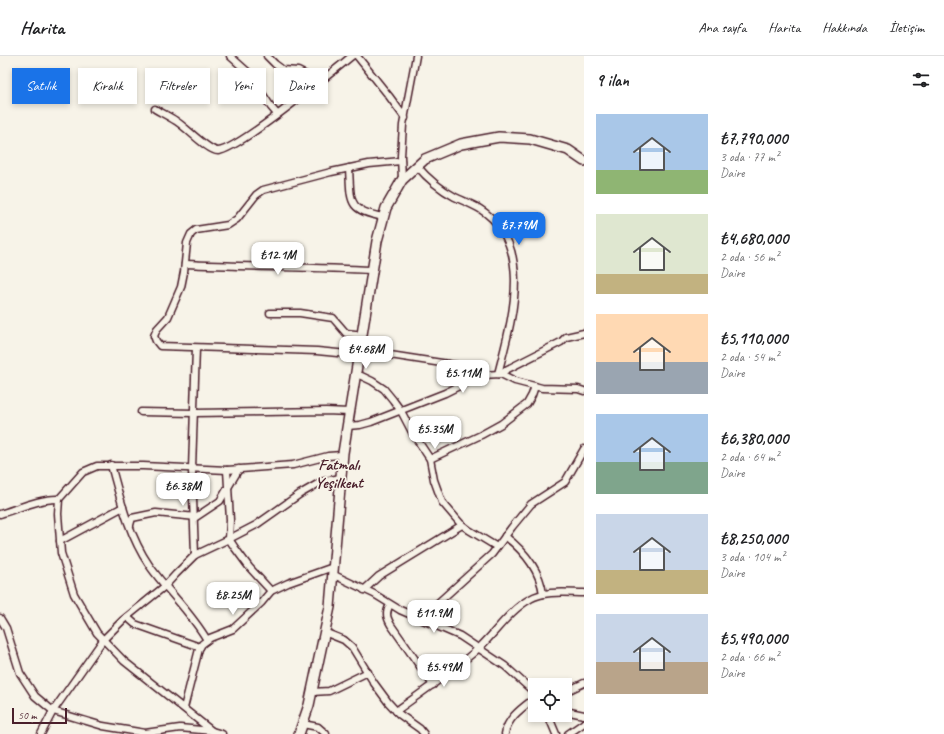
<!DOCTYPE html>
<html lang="tr">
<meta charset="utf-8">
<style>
:root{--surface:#fff;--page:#f2f2f2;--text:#202124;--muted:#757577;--line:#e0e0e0;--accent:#1a73e8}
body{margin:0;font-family:Caveat,sans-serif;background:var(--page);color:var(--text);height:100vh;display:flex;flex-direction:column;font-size:15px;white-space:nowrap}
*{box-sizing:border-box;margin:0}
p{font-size:13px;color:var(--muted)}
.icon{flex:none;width:22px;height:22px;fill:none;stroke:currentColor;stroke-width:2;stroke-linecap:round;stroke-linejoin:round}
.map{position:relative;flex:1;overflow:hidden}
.sheet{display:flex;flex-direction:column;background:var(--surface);width:360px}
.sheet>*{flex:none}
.guide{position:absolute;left:12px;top:12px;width:380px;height:36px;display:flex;gap:8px}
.controls{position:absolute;left:528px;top:622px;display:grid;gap:8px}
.controls a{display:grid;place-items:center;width:44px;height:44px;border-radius:0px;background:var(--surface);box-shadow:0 2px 6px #0003;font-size:20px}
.scale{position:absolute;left:12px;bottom:10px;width:55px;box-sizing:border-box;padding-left:4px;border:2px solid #4a1f2b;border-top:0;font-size:11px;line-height:14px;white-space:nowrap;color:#4a1f2b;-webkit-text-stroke:3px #f7f3e8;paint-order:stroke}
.price{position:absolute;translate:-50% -34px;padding:0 9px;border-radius:8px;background:#fff;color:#222;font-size:13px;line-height:26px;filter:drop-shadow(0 1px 2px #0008)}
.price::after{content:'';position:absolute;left:50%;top:24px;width:12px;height:9px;margin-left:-6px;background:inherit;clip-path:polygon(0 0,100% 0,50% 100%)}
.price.current{background:var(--accent);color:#fff}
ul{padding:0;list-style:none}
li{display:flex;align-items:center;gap:12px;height:100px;padding:0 12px}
li span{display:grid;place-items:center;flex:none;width:112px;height:80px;border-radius:0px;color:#555}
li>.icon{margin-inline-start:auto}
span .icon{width:48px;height:48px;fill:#fffc;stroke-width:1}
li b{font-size:17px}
h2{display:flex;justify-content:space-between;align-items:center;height:48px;padding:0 12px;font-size:17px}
.tag{padding:0 14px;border-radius:0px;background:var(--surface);box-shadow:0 2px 6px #0003;font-size:14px;line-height:36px}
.tag.current{background:var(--accent);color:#fff}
header{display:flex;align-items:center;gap:24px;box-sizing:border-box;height:56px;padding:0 20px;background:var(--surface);border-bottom:1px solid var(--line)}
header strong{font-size:19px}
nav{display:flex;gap:22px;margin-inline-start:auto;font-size:14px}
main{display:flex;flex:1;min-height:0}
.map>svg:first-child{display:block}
</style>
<header>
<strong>Harita</strong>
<nav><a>Ana sayfa</a><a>Harita</a><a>Hakkında</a><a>İletişim</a></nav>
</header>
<main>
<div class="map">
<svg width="584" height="678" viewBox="0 0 584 678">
<rect width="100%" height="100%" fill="#f7f3e8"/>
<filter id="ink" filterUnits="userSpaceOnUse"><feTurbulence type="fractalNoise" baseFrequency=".025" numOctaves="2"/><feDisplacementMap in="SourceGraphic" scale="8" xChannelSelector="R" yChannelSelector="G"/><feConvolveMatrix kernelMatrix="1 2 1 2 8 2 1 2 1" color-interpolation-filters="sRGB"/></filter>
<g filter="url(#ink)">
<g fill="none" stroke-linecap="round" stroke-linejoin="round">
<!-- street casing -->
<g stroke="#4a1f2b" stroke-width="9">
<g id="street">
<path d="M230,0l18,16 23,35 6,7"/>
<path d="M267,0l8,8 8,6 15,1 8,4 9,10"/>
<path d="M357,0l32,40 16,22"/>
<path d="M155,53c7,4 15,8 21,12 10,6 32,30 42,30 20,-1 114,-79 134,-95"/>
<path d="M417,110c11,13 23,23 38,31 8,4 17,7 25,12 56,36 31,113 18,165"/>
<path d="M349,112c2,34 -2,42 34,49"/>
<path d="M402,124l-1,-24 2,-31 13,-69"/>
<path d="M185,208c62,3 125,3 187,6"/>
<path d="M270,257h30l33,5 13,15 9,1 3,16 103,16 20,9"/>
<path d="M358,299l-41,-4 -157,-5 -4,-5 -2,-5 3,-7 11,-12 13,-30 3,-15 3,-29 4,-9 5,-4 32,-5 9,-6 19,-24 7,-5 68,-18 38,-8 32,-3"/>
<path d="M355,317l17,8 12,8 9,11 8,11 11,21 18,27 4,21 8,22 18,21 9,7 28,17"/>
<path d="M498,318l63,-32 5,-5 18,-4"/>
<path d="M141,356l54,1 131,-2 23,1"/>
<path d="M347,370l13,-1 11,-3 74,-29 36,-18 20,-1 14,7 27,7 36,1 6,2"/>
<path d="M430,403l51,-24 20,-11 26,-20 5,-9 3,-9"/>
<path d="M111,409c9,33 18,71 38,100 18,26 42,47 58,75"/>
<path d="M227,414l3,50 -1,19 6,9 14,19 22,24"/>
<path d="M0,458c17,-5 41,-16 59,-15"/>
<path d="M130,469l2,-7 24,-5 40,4 24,-16 19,-32"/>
<path d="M505,480c18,14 35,34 38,58"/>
<path d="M60,485l63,-34"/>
<path d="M195,499l-3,-86 4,-121"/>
<path d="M332,518l42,20 26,16 60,26 45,30 30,27"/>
<path d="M364,534l15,-14 83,-51"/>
<path d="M390,549c-5,8 -3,13 1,20l42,60"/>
<path d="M127,561l8,7 65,23"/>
<path d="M0,562l6,10 14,45 15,23 18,15 50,15 42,7 35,-5 32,3 10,3"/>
<path d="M420,563l72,-65 20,-27 19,-23 34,-22 19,-33"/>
<path d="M324,576l20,8 8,7 22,36 14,19 11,12 21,15 4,5"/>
<path d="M312,636l17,-1 39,-19"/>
<path d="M565,636l19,-9"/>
<path d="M184,652l15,-59 3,-5 8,-6 23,-9 28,-26 10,-12 17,-8 45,-16"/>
<path d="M396,655c28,-20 57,-40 83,-63 17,-16 31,-38 51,-49 15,-9 37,-6 54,-6"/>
<path d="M565,655l19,4"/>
<path d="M548,659l8,19"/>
<path d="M303,668l15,3 8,7"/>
<path d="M212,675l-88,-70 -27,-28 -23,-39 -13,-41 -3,-39 1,-15 24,-27 14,-6h46l84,4 66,-5 35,-9 14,-1"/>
<path d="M41,678l12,-23 50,-71 20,-20 42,-34 11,-12 19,-19 34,-16 27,-14 44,-31 21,-12 19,-4"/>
<path d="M505,678c2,-16 17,-26 30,-36"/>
<path d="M568,678l16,-11"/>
</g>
</g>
<!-- secondary casing -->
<g stroke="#4a1f2b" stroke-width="12">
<path id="secondary" d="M299,678l10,-29 21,-98 13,-154 34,-212 9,-33 16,-28 23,-21 36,-15 38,-7 31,2 38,11 16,11"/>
</g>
<!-- street -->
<use href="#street" stroke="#f7f3e8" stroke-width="6"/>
<!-- secondary -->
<use href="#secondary" stroke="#f7f3e8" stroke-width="9"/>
</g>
</g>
<g text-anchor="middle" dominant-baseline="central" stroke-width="3.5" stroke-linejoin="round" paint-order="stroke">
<!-- quarter labels -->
<g font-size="16" font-weight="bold" fill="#4a1f2b" stroke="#f7f3e8">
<text x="339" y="409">Fatmalı<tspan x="339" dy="18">Yeşilkent</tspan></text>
</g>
</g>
</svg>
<div class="controls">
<a><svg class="icon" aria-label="locate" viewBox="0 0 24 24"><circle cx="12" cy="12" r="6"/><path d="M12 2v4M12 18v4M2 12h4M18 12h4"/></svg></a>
</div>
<div class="scale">50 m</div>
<b class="price current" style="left:519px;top:190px">₺7.79M</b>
<b class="price" style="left:278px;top:220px">₺12.1M</b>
<b class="price" style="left:366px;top:314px">₺4.68M</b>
<b class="price" style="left:463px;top:338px">₺5.11M</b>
<b class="price" style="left:435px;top:394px">₺5.35M</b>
<b class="price" style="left:183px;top:451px">₺6.38M</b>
<b class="price" style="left:233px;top:560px">₺8.25M</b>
<b class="price" style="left:434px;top:578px">₺11.9M</b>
<b class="price" style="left:444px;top:632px">₺5.49M</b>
<div class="guide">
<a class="tag current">Satılık</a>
<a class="tag">Kiralık</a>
<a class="tag">Filtreler</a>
<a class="tag">Yeni</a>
<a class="tag">Daire</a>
</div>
</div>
<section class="sheet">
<h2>9 ilan<svg class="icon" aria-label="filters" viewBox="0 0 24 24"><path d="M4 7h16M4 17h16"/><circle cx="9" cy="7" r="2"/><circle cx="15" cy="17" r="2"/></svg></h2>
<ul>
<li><span style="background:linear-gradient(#a9c7e8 70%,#8fb573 0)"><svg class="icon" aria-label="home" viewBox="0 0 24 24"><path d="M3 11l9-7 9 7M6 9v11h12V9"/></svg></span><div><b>₺7,790,000</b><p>3 oda · 77 m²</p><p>Daire</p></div></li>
<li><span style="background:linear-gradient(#dfe7d0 75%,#c2b280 0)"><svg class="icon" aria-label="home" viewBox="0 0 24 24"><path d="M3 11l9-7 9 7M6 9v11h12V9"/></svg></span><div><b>₺4,680,000</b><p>2 oda · 56 m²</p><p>Daire</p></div></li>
<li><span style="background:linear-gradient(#ffd9b3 60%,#9aa5b1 0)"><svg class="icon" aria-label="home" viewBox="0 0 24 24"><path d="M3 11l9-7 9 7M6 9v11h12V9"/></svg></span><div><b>₺5,110,000</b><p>2 oda · 54 m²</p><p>Daire</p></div></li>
<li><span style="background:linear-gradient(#a9c7e8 60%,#7fa58c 0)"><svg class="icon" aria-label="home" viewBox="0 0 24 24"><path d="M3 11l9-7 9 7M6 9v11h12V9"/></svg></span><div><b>₺6,380,000</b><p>2 oda · 64 m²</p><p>Daire</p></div></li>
<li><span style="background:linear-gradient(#c9d6e8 70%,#c2b280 0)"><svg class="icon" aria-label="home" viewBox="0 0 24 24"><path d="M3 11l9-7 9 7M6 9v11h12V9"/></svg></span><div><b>₺8,250,000</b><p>3 oda · 104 m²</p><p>Daire</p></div></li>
<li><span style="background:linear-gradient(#c9d6e8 60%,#b9a48a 0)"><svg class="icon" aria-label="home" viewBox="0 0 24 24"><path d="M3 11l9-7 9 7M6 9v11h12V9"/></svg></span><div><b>₺5,490,000</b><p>2 oda · 66 m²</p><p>Daire</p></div></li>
</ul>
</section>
</main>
